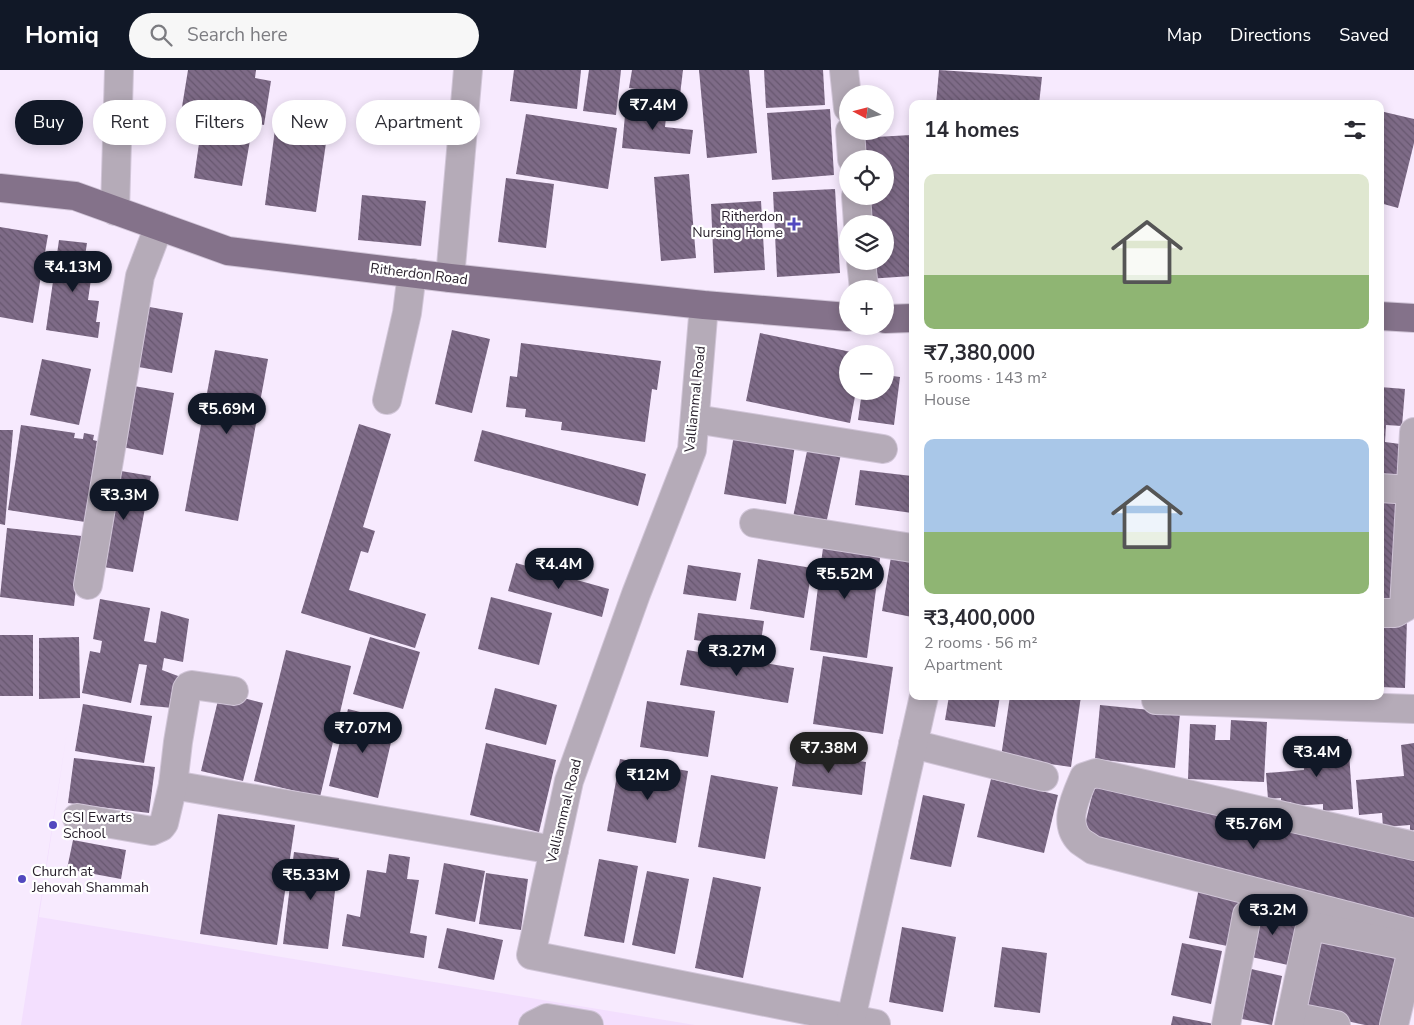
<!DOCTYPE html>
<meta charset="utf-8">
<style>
:root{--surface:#fff;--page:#f7f7f7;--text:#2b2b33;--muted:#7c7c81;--accent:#111827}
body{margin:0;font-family:"Nunito Sans",sans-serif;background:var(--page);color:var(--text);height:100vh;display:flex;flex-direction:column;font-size:19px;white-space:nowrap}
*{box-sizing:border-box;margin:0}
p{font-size:16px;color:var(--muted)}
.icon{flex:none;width:28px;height:28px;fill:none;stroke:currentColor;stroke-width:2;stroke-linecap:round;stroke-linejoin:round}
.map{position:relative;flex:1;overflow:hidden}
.panel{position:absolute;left:909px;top:30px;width:475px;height:600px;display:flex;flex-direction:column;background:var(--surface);border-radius:10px;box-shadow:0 2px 12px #0003}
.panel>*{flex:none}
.hud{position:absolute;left:15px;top:30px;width:475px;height:45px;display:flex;gap:10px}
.needle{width:32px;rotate:277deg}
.fabs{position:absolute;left:839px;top:15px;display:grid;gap:10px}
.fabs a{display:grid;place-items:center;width:55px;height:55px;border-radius:50%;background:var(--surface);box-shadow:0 2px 12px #0003;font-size:25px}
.price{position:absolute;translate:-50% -42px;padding:0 11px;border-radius:18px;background:var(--accent);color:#fff;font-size:16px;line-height:32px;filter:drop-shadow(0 1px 2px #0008)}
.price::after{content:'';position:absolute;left:50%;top:30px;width:15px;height:11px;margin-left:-8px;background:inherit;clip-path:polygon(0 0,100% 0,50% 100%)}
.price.on{background:#222;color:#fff}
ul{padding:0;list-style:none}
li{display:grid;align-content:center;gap:10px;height:265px;padding:0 15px}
li span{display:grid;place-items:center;height:155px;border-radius:10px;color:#555}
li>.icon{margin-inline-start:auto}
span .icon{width:90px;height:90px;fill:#fffc;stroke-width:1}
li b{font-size:21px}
h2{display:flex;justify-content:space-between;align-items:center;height:60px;padding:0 15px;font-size:21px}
.chip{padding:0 18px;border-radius:22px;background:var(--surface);box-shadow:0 2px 12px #0003;font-size:18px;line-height:45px}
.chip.on{background:var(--accent);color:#fff}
header{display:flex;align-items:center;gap:30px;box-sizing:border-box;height:70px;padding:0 25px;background:var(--accent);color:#fff}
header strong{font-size:24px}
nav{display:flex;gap:28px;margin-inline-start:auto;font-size:18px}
.search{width:350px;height:45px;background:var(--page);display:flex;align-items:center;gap:12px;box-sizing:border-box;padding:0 18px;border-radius:28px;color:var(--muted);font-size:19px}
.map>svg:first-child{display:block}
</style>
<header>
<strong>Homiq</strong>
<div class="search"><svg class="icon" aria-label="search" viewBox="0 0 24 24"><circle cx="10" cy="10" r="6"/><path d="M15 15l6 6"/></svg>Search here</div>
<nav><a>Map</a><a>Directions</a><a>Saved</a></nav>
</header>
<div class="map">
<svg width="1414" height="955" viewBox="0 0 1414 955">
<defs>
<pattern id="building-back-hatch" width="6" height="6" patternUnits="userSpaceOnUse" patternTransform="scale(1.25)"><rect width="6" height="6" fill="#7e6b87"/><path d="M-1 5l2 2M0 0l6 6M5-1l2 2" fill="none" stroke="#67576f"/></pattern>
</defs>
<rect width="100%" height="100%" fill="#f7eafe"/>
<!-- built -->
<path fill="#f3dffe" d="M67,662l-28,185 656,108h-674z"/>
<!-- building -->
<g fill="url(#building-back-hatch)">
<path d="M188,0h68l-1,8 16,3 -7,44 -11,-2 -11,63 -48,-8 9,-62 -22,-3z"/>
<path d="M514,0h67l-4,39 -67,-8z"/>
<path d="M589,0h32l-5,45 -33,-4z"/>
<path d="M632,0h51l-3,25 -51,-7z"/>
<path d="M699,0h50l8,83 -50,5z"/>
<path d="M764,0h59l2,35 -59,3z"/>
<path d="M939,0l103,7 -3,27h-103z"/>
<path d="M1334,30l14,3 -1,1h-14z"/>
<path d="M626,34l41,4 -2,19 28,3 -3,24 -68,-6z"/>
<path d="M830,39l4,66 -62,5 -5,-67z"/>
<path d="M1380,41l34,8v24l-16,65 -18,-5z"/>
<path d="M526,44l91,14 -9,61 -92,-15z"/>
<path d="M276,52l52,7 -12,83 -51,-7z"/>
<path d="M911,65l1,21v120l-45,3 -1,-18h19v-37h-22l-2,-28h24v-37h-26l-1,-21z"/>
<path d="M689,104l7,84 -35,3 -7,-84z"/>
<path d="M506,108l48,6 -8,64 -48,-6z"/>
<path d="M835,119l5,84 -63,4 -4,-85z"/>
<path d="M362,125l64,6 -5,45 -63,-6z"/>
<path d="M761,131l4,69 -51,3 -3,-69z"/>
<path d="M0,157l48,8 -15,88 -33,-6z"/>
<path d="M59,170l28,3 -2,13 9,2 -6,42 11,1 -3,21h4l-2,16 -52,-8z"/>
<path d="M144,236l39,7 -11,60 -39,-7z"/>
<path d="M452,260l38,9 -18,74 -37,-9z"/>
<path d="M760,263l96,20 -8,1v37h8l-6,32 -104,-22z"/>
<path d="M521,273l140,18 -4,29 -5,-1 -7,53 -84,-12 1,-8 -37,-5 1,-8 -20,-2 4,-31 7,1z"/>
<path d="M215,280l53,9 -30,162 -53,-10z"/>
<path d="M42,289l49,10 -12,56 -49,-10z"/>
<path d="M885,305l15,2 -6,48 -36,-5 4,-29h23z"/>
<path d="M134,316l40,7 -11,62 -41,-8z"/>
<path d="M1380,317l25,2 -3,37 -16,-1 -1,17 15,2 -2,33 -18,-1z"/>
<path d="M359,354l32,10 -28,93 12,4 -7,22 -7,-2 -12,39 77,24 -11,34 -114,-35z"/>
<path d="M21,355l54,8 -1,5 9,1 1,-6 10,2 -1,5 4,1 -12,81 -77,-12z"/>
<path d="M0,360h13l-8,95 -5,-1z"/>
<path d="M482,360l164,44 -8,32 -164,-45z"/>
<path d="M734,365l61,10 -9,59 -62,-10z"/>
<path d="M809,372l33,7 -16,75 -33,-7z"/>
<path d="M115,400l36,6 -18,96 -35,-6z"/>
<path d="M860,400l52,6v37l-57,-8z"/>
<path d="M1380,430l21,2 -9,108 -12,-1z"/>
<path d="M7,458l75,8 -8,70 -74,-9z"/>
<path d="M824,470l57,11 -14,107 -57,-8z"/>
<path d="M892,481l20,3v63l-30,-6z"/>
<path d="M758,489l54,9 -8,50 -54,-9z"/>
<path d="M516,493l93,26 -7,28 -94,-26z"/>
<path d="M688,495l53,8 -5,28 -53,-7z"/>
<path d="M491,527l61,16 -13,52 -61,-16z"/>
<path d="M100,529l50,9 -6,33 12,2 5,-32 28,8 -6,43 -19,-4 -2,12 16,6 -5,32 -33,-3 7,-40 -8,-1 -8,39 -49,-10 8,-42 10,2 2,-12 -9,-2z"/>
<path d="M698,543l66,8 -4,27 -66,-8z"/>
<path d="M1380,548l27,1 -2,69 -25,-1z"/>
<rect x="0" y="565" width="33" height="61"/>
<path d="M79,567l1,61 -41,1v-61z"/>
<path d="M370,567l50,15 -17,57 -50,-15z"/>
<path d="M286,580l65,16 -31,131 -66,-16z"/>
<path d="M687,580l107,18 -6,35 -108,-18z"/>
<path d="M823,586l70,11 -10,67 -70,-10z"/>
<path d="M495,618l62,17 -11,40 -61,-16z"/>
<path d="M220,622l43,11 -20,78 -42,-10z"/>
<path d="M949,626h51l-5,31 -50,-7z"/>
<path d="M1010,626h71l-10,71 -70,-10z"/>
<path d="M647,631l68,10 -7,46 -68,-10z"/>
<path d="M83,634l69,12 -8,47 -69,-12z"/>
<path d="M1100,635l80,8 -5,55 -80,-9z"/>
<path d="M348,639l48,12 -18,77 -49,-12z"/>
<path d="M1231,650l36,2 -3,60 -76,-3 2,-55 26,1 -1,15h15z"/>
<path d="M1348,669l5,70 -30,2v-7l-31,2 -1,-4 -10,1v-5l-13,1 -2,-26 38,-3 -2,-28z"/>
<path d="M486,673l70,17 -17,72 -69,-17z"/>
<path d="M1414,673v87l-4,2v-7l-27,2 -1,-14 -23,2 -3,-35 48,-4 -3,-31z"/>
<path d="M797,683l69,9 -4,33 -70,-9z"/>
<path d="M74,688l81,9 -6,46 -81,-10z"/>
<path d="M620,689l68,12 -12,72 -69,-12z"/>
<path d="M711,705l67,12 -13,72 -67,-12z"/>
<path d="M991,709l67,16 -14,58 -67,-16z"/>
<path d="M1096,709l318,77v67l-332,-86z"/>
<path d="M923,725l42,9 -14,63 -41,-8z"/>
<path d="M218,744l77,11 -18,120 -77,-11z"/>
<path d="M73,770l53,10 -5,29 -54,-10z"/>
<path d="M294,782l45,6 -11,91 -45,-5z"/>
<path d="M389,784l21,3 -3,22 12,1 -9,53 17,3 -3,22 -82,-12 5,-32 13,3 7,-47 19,3z"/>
<path d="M599,789l39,7 -14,77 -40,-7z"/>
<path d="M444,793l41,8 -10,51 -40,-8z"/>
<path d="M647,801l42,8 -14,75 -43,-9z"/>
<path d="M486,803l42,6 -7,51 -42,-6z"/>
<path d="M713,807l48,10 -18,91 -48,-10z"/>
<path d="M1200,813l43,10 -11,54 -43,-9z"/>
<path d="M1258,837l41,9 -11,49 -41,-9z"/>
<path d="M902,857l54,10 -13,75 -54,-10z"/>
<path d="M447,858l56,12 -9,40 -56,-12z"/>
<path d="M1312,866l87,19 -15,70h-19l-69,-15z"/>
<path d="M1182,873l40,8 -11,53 -40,-9z"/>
<path d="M1002,877l45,6 -7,60 -46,-6z"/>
<path d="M1247,898l35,8 -10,49 -35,-7z"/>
<path d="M1173,946l41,8v1h-43z"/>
</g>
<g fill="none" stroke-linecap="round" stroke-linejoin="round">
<!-- minor casing -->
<g stroke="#d1c5d8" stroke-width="30">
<g id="minor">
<path d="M844,0l4,38"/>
<path d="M850,61l2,28"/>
<path d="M856,126l2,28"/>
<path d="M115,141l4,-141"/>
<path d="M861,191l3,28"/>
<path d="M450,208l18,-208"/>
<path d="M704,235l-12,145 -56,144 -67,187 -38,174 345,69"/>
<path d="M387,330l20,-87 5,-40"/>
<path d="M695,349l188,30"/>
<path d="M1380,418l31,2"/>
<path d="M754,453l158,25"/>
<path d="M88,515l52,-309 19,-50"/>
<path d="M1380,543h15l9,-5 10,-176"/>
<path d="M1156,630l258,9"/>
<path d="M913,674l131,33"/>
<path d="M173,715l381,65"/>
<path d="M77,748l75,13 9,-4 3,-4 9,-38 5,-43 9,-53 2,-3 3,-1 42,6"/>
<path d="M1414,776l-318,-73 -12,4c-8,19 -22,46 -4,64 4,3 9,6 13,9l321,83"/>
<path d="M1291,946l45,9"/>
<path d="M851,949l73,-323"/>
<path d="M533,955l14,-7 42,7"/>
<path d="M1226,955l21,-110"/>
<path d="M1289,955l20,-94 2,-3 5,-1 96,20v3l-18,75"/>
</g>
</g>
<!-- major casing -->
<g stroke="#d1c5d8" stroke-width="30">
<g id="major">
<path d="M0,118l75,8 153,55 222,27 254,27 144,12"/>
<path d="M1380,246l34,2"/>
<path d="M885,249l27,-1"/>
</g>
</g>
<!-- minor -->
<use href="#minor" stroke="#b5abb8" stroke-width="28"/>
<!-- major -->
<use href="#major" stroke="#84728a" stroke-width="28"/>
</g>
<!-- markers -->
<g fill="#5248bf" stroke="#fff" stroke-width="2">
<path d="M791.5 146.5h5v5h5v5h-5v5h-5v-5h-5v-5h5z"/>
<circle cx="53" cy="755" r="5"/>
<circle cx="22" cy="809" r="5"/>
</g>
<g text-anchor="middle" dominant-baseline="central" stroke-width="4.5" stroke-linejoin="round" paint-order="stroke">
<!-- poi labels -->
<g font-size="14" fill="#261e2a" stroke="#fff" text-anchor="start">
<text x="783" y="146" text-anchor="end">Ritherdon<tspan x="783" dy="16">Nursing Home</tspan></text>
<text x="63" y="747">CSI Ewarts<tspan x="63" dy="16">School</tspan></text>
<text x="32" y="801">Church at<tspan x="32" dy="16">Jehovah Shammah</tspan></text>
</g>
<!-- street labels -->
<g font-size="14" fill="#261e2a" stroke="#fff">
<text transform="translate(419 204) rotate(7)">Ritherdon Road</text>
<text transform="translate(695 329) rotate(-84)">Valliammal Road</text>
<text transform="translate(564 741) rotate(-76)">Valliammal Road</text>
</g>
</g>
</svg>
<div class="fabs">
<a><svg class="needle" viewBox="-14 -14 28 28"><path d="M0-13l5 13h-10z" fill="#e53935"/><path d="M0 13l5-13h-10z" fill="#7c7c81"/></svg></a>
<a><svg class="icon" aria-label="locate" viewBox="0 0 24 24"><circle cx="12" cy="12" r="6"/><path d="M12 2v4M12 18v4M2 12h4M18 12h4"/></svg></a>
<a><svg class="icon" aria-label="layers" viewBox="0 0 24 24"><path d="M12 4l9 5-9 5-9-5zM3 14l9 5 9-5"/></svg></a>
<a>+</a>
<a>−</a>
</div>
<b class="price" style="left:653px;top:61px">₹7.4M</b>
<b class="price" style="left:73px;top:223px">₹4.13M</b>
<b class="price" style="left:227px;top:365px">₹5.69M</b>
<b class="price" style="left:124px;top:451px">₹3.3M</b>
<b class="price" style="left:559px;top:520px">₹4.4M</b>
<b class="price" style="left:845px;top:530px">₹5.52M</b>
<b class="price" style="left:737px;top:607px">₹3.27M</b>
<b class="price" style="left:363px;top:684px">₹7.07M</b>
<b class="price on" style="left:829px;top:704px">₹7.38M</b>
<b class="price" style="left:1317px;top:708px">₹3.4M</b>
<b class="price" style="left:648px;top:731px">₹12M</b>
<b class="price" style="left:1254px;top:780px">₹5.76M</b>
<b class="price" style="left:311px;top:831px">₹5.33M</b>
<b class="price" style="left:1273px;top:866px">₹3.2M</b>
<div class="hud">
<a class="chip on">Buy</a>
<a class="chip">Rent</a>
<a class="chip">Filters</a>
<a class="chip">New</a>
<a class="chip">Apartment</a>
</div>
<section class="panel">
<h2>14 homes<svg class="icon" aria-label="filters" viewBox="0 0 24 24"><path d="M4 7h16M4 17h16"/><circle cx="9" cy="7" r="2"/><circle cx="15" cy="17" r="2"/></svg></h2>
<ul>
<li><span style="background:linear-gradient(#dfe7d0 65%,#8fb573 0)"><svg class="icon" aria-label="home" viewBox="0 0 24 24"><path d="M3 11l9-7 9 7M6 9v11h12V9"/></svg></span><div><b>₹7,380,000</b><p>5 rooms · 143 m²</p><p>House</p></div></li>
<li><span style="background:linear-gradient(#a9c7e8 60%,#8fb573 0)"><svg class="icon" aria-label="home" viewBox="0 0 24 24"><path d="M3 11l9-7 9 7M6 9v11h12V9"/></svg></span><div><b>₹3,400,000</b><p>2 rooms · 56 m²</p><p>Apartment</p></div></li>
</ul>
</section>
</div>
